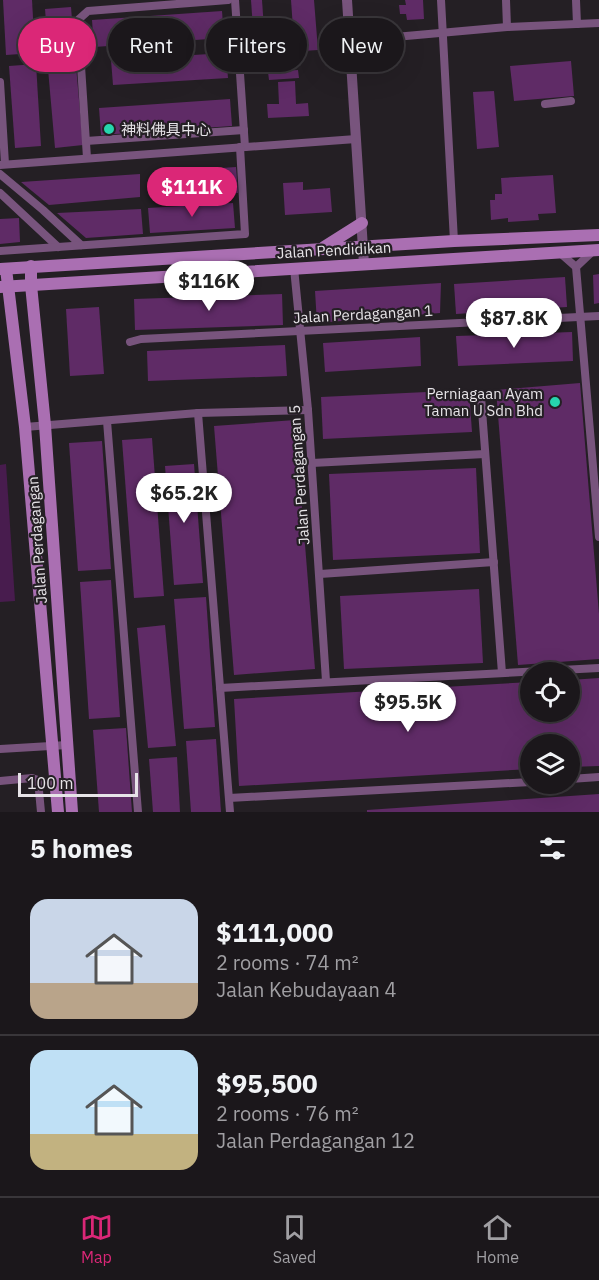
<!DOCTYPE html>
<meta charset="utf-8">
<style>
:root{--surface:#1b171b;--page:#242024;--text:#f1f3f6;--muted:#a09fa3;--line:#39363a;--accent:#db2777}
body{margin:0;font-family:"IBM Plex Sans","Noto Sans SC",sans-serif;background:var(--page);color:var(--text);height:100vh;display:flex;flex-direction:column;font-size:22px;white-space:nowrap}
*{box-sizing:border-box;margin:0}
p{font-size:20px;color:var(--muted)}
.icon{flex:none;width:33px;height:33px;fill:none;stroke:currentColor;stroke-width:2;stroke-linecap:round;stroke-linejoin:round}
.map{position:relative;height:812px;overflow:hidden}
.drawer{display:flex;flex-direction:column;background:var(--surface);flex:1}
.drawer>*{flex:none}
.banner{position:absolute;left:18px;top:18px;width:564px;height:54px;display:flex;gap:12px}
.controls{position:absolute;left:520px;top:662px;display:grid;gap:12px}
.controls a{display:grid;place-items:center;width:60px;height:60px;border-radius:50%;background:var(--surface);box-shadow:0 6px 24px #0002,0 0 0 2px var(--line);font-size:30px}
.scale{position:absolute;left:18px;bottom:15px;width:120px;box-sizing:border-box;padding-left:6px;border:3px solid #e7e4e8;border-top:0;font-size:16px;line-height:21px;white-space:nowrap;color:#e7e4e8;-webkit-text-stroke:4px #241f24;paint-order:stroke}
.price{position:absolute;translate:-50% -51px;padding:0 14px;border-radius:21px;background:#fff;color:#222;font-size:20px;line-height:39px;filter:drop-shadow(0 2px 3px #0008)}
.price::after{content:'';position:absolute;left:50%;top:36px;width:18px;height:14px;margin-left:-9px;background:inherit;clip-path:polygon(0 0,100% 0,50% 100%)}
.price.current{background:var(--accent);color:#fff}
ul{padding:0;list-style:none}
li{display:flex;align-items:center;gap:18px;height:150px;padding:0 30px}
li+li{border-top:2px solid var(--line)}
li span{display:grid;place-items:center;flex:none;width:168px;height:120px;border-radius:18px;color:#555}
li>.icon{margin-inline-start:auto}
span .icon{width:72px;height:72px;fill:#fffc;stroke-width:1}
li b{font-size:26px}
h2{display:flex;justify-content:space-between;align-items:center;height:72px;padding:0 30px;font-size:26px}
.tag{padding:0 21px;border-radius:27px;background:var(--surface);box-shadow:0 6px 24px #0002,0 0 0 2px var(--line);font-size:21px;line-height:54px}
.tag.current{background:var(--accent);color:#fff}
.menu{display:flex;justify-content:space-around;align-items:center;height:84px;border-top:2px solid var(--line);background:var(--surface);font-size:16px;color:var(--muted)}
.menu a{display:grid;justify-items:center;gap:3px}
.menu .current{color:var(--accent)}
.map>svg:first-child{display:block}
</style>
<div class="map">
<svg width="599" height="812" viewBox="0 0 599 812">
<rect width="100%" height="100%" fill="#241f24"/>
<!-- green -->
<path fill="#481c4e" d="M6,464l9,137 -15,1v-137z"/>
<!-- building -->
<g fill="#5f2b66">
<path d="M3,0h29l3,53 -29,2z"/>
<path d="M251,0h11l5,72h-11z"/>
<path d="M291,0h23l4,50 -15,1v-9l-9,1z"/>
<path d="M405,0h18l1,19 -17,1 -1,-6h-6l-1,-9h7z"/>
<path d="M71,7l4,51 -26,2 -4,-51z"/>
<path d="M222,11l2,27 -130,9 -2,-27z"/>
<path d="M226,53l2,25 -115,7 -2,-25z"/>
<path d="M571,61l3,35 -60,5 -4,-35z"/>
<path d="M36,64l5,82 -26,2 -6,-82z"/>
<path d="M76,66l7,79 -28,3 -7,-79z"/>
<path d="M298,70l1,8 -30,2 -1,-8z"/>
<path d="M295,81l1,23 12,-1 1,13 -41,2 -1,-14h12l-1,-22z"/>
<path d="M494,91l5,56 -22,2 -4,-57z"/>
<path d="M230,99l2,27 -131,9 -2,-27z"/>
<path d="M236,167l2,26 -75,4 -2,-25z"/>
<path d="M140,174v23l-91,8 -28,-23z"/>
<path d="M553,175l3,38 -18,1 1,6 -31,2v-4l-17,2 -1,-20h5v-6h7l-1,-16z"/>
<path d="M303,182v8l27,-2 2,24 -47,3 -2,-32z"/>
<path d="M233,203l2,25 -85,5 -2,-25z"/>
<path d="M141,209l2,25 -57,4 -29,-25z"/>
<path d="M19,218l1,24 -20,2v-25z"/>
<path d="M599,274v29l-5,1 -1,-29z"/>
<path d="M565,277l2,30 -111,7 -2,-30z"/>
<path d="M441,283l-1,30 -123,10 -2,-32z"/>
<path d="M282,294l1,31 -148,5 -1,-31z"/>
<path d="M99,307l5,67 -34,2 -4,-67z"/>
<path d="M572,332l1,29 -115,5 -2,-30z"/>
<path d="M420,337l1,29 -96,6 -2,-29z"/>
<path d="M285,345l2,31 -139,5 -1,-30z"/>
<path d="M580,383l19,231v45l-81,6 -22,-275z"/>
<path d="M469,390l3,42 -149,7 -2,-42z"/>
<path d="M295,420l20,249 -81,6 -20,-249z"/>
<path d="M152,438l12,158 -30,2 -12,-158z"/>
<path d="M102,441l9,128 -33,2 -9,-128z"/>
<path d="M194,464l9,119 -29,2 -9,-119z"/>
<path d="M476,468l4,85 -147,7 -4,-86z"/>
<path d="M111,580l9,137 -31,2 -9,-137z"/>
<path d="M479,589l4,74 -139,6 -4,-73z"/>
<path d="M206,597l9,130 -31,2 -10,-130z"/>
<path d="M165,625l11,121 -28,2 -11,-120z"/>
<path d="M599,678v88l-29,1v-23h-39v25l-292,17 -5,-87 297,-17v29h39v-31z"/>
<path d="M126,728l6,84h-33l-6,-82z"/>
<path d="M216,739l5,73h-30l-5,-71z"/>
<path d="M177,757l3,55h-27l-4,-53z"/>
<path d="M599,794v18h-232v-2z"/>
</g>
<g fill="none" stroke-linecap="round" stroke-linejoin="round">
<!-- minor -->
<g stroke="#78547d" stroke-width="8">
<path d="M235,0l10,147"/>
<path d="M441,0l13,241"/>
<path d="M506,0l1,27"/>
<path d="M576,0l1,24"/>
<path d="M350,41l157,-14 92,-4"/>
<path d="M0,82l5,82"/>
<path d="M545,104l26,-3"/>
<path d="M86,141l158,-11"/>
<path d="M87,158l-9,-138 10,-9 140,-11"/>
<path d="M0,165l356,-26"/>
<path d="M0,174l43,36 38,35"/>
<path d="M0,193l58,54"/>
<path d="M0,251l245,-17 -5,-87"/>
<path d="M559,252l17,15 23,270"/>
<path d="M576,267l17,-16"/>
<path d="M294,268l14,142 18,271"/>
<path d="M130,342l11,-3 458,-23"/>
<path d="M481,397l21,276"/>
<path d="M198,413l32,399"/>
<path d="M107,421l31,391"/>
<path d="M25,427l173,-14 110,-3"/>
<path d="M312,463l173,-9"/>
<path d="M320,574l174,-12"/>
<path d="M220,688l379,-20"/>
<path d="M0,749l67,-4"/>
<path d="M570,779l29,-2"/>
<path d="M0,781l32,-3 6,2 3,32"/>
<path d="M229,798l302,-16"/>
</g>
<!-- tertiary -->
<path stroke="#78547d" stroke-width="10" d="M347,0l17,264"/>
<!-- secondary -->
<g stroke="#aa6fb2" stroke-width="12">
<path d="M324,247l38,-24"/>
<path d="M31,266v19l14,140 27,387"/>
<path d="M0,269l454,-28 145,-6"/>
<path d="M6,269l19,158 33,385"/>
<path d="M0,287l599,-37"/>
</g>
</g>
<!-- markers -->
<g fill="#26d5ae" stroke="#241f24" stroke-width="2">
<circle cx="109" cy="129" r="6"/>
<circle cx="555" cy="402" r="6"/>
</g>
<g text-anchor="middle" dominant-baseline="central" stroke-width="4.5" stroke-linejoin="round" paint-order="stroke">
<!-- poi labels -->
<g font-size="15" fill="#e7e4e8" stroke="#241f24" text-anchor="start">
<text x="121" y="129">神料佛具中心</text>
<text x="543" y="393" text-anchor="end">Perniagaan Ayam<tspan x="543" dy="17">Taman U Sdn Bhd</tspan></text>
</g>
<!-- street labels -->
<g font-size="15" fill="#e7e4e8" stroke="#241f24">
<text transform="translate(334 250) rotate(-3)">Jalan Pendidikan</text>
<text transform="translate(363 314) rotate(-3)">Jalan Perdagangan 1</text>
<text transform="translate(299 475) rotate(-94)">Jalan Perdagangan 5</text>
<text transform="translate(37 540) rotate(-94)">Jalan Perdagangan</text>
</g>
</g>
</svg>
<div class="controls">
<a><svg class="icon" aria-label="locate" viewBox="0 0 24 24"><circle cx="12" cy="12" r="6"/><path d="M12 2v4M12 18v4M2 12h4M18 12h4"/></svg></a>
<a><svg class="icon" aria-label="layers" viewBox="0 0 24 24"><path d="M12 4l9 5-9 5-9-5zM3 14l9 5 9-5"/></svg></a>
</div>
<div class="scale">100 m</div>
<b class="price current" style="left:192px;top:218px">$111K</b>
<b class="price" style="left:209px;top:312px">$116K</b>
<b class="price" style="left:514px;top:349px">$87.8K</b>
<b class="price" style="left:184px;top:524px">$65.2K</b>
<b class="price" style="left:408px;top:733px">$95.5K</b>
<div class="banner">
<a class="tag current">Buy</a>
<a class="tag">Rent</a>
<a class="tag">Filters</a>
<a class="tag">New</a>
</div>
</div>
<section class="drawer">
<h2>5 homes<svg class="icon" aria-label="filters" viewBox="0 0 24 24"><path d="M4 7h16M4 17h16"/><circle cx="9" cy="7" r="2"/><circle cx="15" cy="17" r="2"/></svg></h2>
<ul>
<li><span style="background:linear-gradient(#c9d6e8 70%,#b9a48a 0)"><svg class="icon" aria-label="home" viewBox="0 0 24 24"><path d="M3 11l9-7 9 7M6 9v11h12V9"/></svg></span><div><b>$111,000</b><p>2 rooms · 74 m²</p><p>Jalan Kebudayaan 4</p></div></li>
<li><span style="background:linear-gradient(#bfe0f5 70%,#c2b280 0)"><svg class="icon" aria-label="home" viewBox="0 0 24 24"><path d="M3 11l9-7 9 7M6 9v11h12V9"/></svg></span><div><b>$95,500</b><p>2 rooms · 76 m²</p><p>Jalan Perdagangan 12</p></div></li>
</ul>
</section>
<nav class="menu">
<a class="current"><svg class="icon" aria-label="map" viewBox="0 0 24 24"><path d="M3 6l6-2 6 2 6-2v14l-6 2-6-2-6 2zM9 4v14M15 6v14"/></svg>Map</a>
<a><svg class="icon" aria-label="saved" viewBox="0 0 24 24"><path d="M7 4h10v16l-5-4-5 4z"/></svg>Saved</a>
<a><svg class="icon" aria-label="home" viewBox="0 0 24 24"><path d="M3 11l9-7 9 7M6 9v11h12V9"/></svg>Home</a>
</nav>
